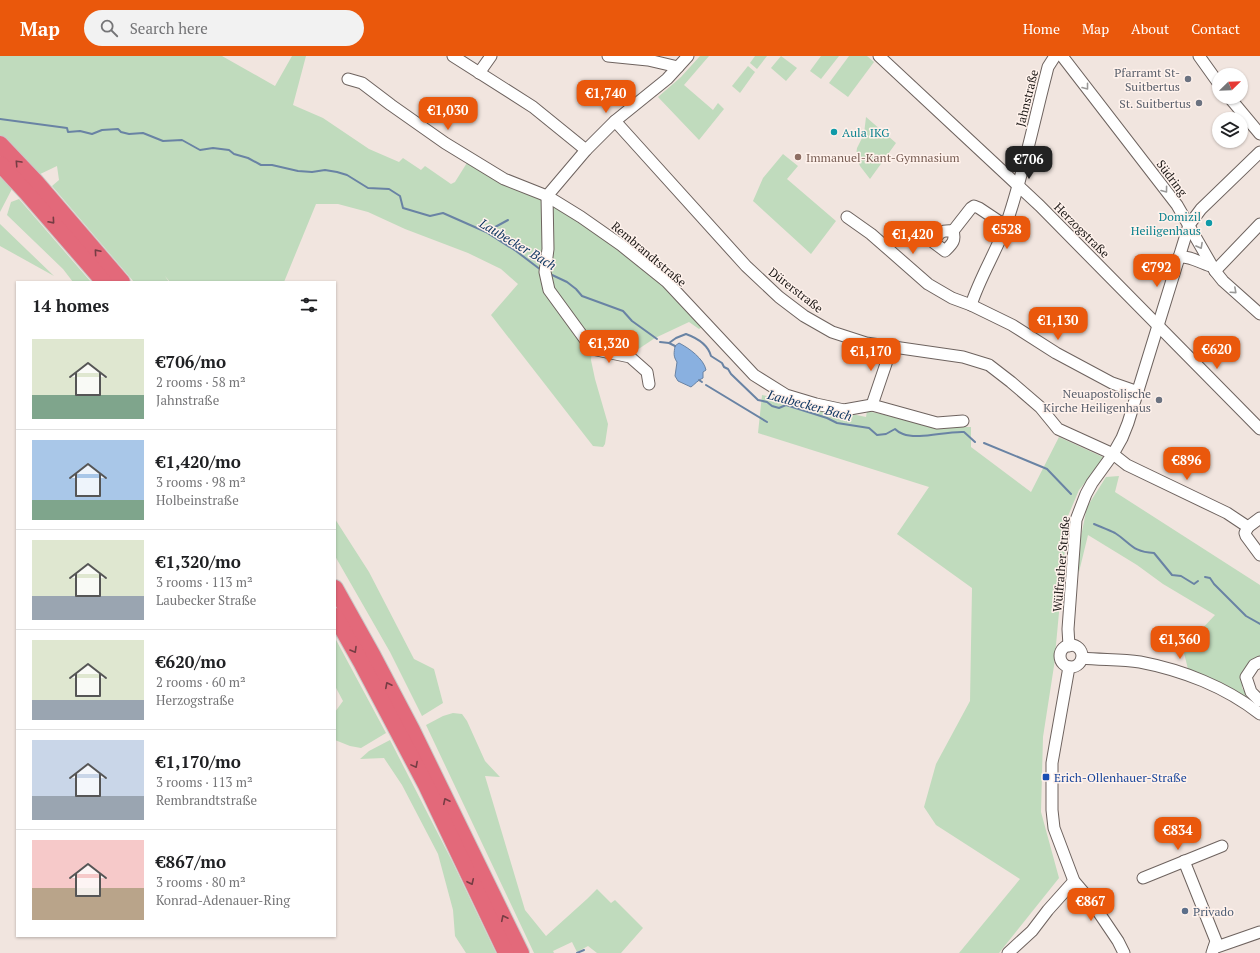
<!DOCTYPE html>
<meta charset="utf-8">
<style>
:root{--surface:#fff;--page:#f2f2f2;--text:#202124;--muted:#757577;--line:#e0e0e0;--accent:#ea580c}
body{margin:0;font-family:"PT Serif",serif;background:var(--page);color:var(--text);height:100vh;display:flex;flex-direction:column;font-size:15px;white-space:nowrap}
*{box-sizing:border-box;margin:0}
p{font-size:13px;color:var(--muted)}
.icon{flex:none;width:22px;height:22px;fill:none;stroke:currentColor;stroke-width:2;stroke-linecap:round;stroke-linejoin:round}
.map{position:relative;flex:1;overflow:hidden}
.side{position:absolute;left:16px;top:225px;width:320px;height:656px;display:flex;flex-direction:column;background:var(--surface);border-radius:0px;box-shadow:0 1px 3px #0004}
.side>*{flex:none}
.needle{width:26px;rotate:67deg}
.tools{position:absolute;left:1212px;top:12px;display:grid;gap:8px}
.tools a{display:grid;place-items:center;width:36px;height:36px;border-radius:50%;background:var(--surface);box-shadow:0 1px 3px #0004;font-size:20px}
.price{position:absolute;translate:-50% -34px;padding:0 9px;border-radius:8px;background:var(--accent);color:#fff;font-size:13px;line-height:26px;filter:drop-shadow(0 1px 2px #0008)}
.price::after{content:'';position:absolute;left:50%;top:24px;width:12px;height:9px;margin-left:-6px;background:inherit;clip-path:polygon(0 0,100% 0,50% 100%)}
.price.active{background:#222;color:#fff}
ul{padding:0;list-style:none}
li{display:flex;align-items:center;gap:12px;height:100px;padding:0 16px}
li+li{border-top:1px solid var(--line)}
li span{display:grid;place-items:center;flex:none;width:112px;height:80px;border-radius:0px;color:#555}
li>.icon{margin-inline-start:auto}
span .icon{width:48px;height:48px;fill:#fffc;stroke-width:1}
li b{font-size:17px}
h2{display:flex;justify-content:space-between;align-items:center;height:48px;padding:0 16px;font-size:17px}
header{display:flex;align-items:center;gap:24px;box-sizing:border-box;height:56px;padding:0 20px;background:var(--accent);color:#fff}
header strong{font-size:19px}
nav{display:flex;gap:22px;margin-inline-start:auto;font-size:14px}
.search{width:280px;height:36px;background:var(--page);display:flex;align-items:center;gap:10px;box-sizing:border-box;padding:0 14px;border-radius:22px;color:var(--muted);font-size:15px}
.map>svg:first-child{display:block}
</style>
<header>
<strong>Map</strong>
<div class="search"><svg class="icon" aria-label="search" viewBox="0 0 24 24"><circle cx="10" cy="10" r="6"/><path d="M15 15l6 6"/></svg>Search here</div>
<nav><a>Home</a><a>Map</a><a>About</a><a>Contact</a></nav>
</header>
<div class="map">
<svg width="1260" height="897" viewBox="0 0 1260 897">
<rect width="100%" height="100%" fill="#f1e5df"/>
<!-- green -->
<g fill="#c0dbbd">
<path d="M0,0h222l53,30 17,-30h14l-13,49 30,13 46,31 30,13 4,-4 18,12 4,-4 26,18 4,-2 15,-24 77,38 74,49 85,80 -7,4 -10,-7 -34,16 -24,16 -39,-5 -1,11 4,19 13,45 -3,20 -2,3 -10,-1 -102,-131 27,-31 -17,-15 -33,-16 -63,-24 -37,-17 -30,-8h-22l-32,78h-114l-5,-6 4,6h-35l-82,-96 7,-6 -2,-14 -44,21 -13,25z"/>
<path d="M700,0h9l-25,29 29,25 5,-7 6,6 -25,31 -41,-43 23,-20z"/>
<path d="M755,0h12l-10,13 -7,-6z"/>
<path d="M781,0l16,12 -11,13 -15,-13z"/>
<path d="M821,0h18l-18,23 -11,-8z"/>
<path d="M849,0h18l7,6 -26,35 -19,-14z"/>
<path d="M748,10l7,6 -15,21 -8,-7z"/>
<path d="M866,61l30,26 -26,36 -10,-13 -4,-10 1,-8 7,-14z"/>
<path d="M783,98l15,12 -11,13 49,42 -25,33 -58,-53 10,-23z"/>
<path d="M19,143l72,83h-18l-10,-13 -56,-54 4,-13z"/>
<path d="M0,168l54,52 5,6 -5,-6 -54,-30z"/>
<path d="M762,339l104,22 1,-6 59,13 3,3h42v20l60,45 28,-55 46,21 -26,32 -11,26 -14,150 -11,71 -2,75 18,66 -60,75h-40l61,-74 -84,-54 -12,-18 12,-43 34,-63 2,-113 -75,-54 32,-47 -171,-54z"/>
<path d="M1119,420l-4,16 145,93v74l-7,1 -11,13v15l12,14 -66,-33 -5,-20 32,-34 -52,-31 -26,-19 -49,-30 -9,37 -3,-11 11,-54 19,-30z"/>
<path d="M335,463l34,53 45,87 20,10 9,34 -21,13 -32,-64 -55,-96z"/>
<path d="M335,582l51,95 -25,15 -11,-2 -15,-6v-28l8,-11 -8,-15z"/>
<path d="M453,657l9,1 5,7 18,40 15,16 -15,-1 40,134 21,26 41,-37 10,-10 14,14 4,-3 28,28 -22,25h-24l-9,-7 -11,6 -5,-10 -19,9 1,2h-20l-108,-228 17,-9z"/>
<path d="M390,684l62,121 44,92h-30l-11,-17 -2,-26 -15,-56 -36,-69 -18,-27 -24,1 9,-8z"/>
</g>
<!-- water -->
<path fill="#89b0e0" stroke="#6983a4" d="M679,287c10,5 25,16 27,27l-3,2v6c-5,2 -8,6 -12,9l-13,-6 -3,-5 2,-14c-4,-6 -3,-9 -2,-16z"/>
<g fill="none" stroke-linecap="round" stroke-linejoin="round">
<!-- stream -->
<g stroke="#6983a4" stroke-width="2">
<path d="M0,63l67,9 1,4 12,-1 12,3 10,-4 16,-1 3,3 8,2 14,-1 20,8 19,-1 18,10 13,-2 16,2 5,4 14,4 13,7h11l26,6 14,1 13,-2 12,2 10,3 21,13 21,1 11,7 3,12 27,8 13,-3 43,19 30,19 25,19"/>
<path d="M486,176l22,-12"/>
<path d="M550,218l17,8 9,7 6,7 41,15 9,10 25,18"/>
<path d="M660,286l9,1 7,-5 10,-4c11,4 22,11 25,22l11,7 2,4 4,2 3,5 27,26 9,2 5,4 7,2 7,-3 41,13 10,5 32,5 8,7 9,-1 9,-5c2,2 5,4 8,5 16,6 42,-3 61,-2l11,10"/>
<path d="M669,287l6,3"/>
<path d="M699,324l3,2"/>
<path d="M706,329l61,37"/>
<path d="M984,387l63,26 24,25"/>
<path d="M1094,468c7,3 15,6 21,9 16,10 17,19 39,20l18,22 9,1 13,8 4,-3"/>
<path d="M1205,521l5,1 4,6 32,32 14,8"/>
<path d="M577,897l7,-3"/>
</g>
<!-- minor casing -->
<g stroke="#6e635f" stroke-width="13">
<g id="minor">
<path d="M453,0l80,51 53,43"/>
<path d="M608,0l40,4 30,7"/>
<path d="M879,0l161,150 220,223"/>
<path d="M1062,0l115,149 38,66 8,10 37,33"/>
<path d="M1199,0l20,28"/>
<path d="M479,17l12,-17"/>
<path d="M348,23l14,4 29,22 54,38 59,36 43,17 34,21 40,28 46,37 87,93 32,20 30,9 28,6 28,-5 65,18 26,-2"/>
<path d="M1229,41l31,37"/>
<path d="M615,65l131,145 33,31 25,19 28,16 34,11 97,14 26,8 22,17 29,25 18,22 55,25 14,11 100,48 21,14 12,-9"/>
<path d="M847,161l24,17 57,50 24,14 19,7 41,20 44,28 56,30 26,9"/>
<path d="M953,175c3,10 -1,13 -8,20l-12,-9c7,-10 8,-12 20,-11l18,-23 3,-2 5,2 27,18"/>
<path d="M1179,201c13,-1 20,6 32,9"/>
<path d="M1215,215l45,-47"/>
<path d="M971,249c9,-28 25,-53 35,-80 17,-49 27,-100 40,-150l2,-8 7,-11"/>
<path d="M649,328l-2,-12 -17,-15 -38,-8 -43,-59 -4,-18 3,-23 -1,-53 39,-46 29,-29 52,-42 21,-23"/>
<path d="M872,349l20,-59"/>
<path d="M1248,471l-3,6 1,3 14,19"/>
<circle cx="1071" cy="600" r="11"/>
<path d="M1069,590l-1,-17 8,-109 10,-26 6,-11 21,-29 9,-16 6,-15 61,-198 12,-16 59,-57"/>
<path d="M1082,602c19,2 39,1 58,4 42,8 86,25 120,52"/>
<path d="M1260,606l-6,3 -8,12 5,15 9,9"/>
<path d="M1069,611l-17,96v47l2,18 20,53 17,20 27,40 6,12"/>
<path d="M1184,805l32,80 -4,12"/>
<path d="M1143,822l79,-32"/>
<path d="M1214,892l46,-16"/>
<path d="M1008,897l24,-22 16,-21 26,-29"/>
</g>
</g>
<!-- highway casing -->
<g stroke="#c9c8c7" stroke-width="18">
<g id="highway">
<path d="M0,88l36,38 86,100"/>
<path d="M0,108l26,28 78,90"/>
<path d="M335,532l38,68 39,74 109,223"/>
<path d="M335,560l26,46 65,123 80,168"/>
</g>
</g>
<!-- minor -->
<use href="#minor" stroke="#fff" stroke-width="11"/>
<!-- highway -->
<use href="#highway" stroke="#e3697a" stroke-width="16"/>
</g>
<!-- one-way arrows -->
<defs><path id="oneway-chevron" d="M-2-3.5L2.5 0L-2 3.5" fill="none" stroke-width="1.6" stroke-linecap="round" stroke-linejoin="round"/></defs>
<g stroke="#999897">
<use href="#oneway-chevron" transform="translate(1086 31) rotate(52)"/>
<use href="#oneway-chevron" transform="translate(1165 134) rotate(53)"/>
<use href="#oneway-chevron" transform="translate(1200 190) rotate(61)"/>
<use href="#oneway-chevron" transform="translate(1234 235) rotate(42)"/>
</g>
<g stroke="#763d44">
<use href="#oneway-chevron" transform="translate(18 107) rotate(-133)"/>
<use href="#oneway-chevron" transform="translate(52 165) rotate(49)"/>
<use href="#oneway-chevron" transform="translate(97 196) rotate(-131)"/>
<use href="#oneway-chevron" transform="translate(354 594) rotate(60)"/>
<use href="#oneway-chevron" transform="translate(388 629) rotate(-117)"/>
<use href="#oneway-chevron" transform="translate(415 709) rotate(62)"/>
<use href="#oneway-chevron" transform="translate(446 745) rotate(-116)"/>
<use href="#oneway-chevron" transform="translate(471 826) rotate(65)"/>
<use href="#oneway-chevron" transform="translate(504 862) rotate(-116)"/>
</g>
<!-- markers -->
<g fill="#6b7280" stroke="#fff2ec" stroke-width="1.5">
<circle cx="1188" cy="23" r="4"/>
<circle cx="1199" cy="47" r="4"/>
<circle cx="1159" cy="344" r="4"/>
</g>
<g fill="#0f9aa8" stroke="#fff2ec" stroke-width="1.5">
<circle cx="834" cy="76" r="4"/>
<circle cx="1209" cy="167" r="4"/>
</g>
<circle fill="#8d6e63" stroke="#fff2ec" stroke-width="1.5" cx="798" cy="101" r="4"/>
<rect fill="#1a4fb4" stroke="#fff2ec" stroke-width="1.5" x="1042" y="717" width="8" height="8" rx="2"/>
<circle fill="#5c6f8a" stroke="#fff2ec" stroke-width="1.5" cx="1185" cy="855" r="4"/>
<g text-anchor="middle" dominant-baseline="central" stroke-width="3" stroke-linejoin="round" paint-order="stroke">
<!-- worship labels -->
<g font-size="12" fill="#5b616d" stroke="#fff2ec" text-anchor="end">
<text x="1180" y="16">Pfarramt St-<tspan x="1180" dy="14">Suitbertus</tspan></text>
<text x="1191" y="47">St. Suitbertus</text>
<text x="1151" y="337">Neuapostolische<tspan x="1151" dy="14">Kirche Heiligenhaus</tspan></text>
</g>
<!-- street labels -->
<g font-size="12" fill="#1d1917" stroke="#fff2ec">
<text transform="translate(1027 42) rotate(-76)">Jahnstraße</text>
<text transform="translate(1172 122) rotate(53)">Südring</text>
<text transform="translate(1082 174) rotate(45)">Herzogstraße</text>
<text transform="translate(649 198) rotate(40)">Rembrandtstraße</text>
<text transform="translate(796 234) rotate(38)">Dürerstraße</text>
<text transform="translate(1061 508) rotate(-85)">Wülfrather Straße</text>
</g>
<!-- culture labels -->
<g font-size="12" fill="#0d838f" stroke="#fff2ec" text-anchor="start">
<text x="842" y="76">Aula IKG</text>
<text x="1201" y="160" text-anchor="end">Domizil<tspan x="1201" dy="14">Heiligenhaus</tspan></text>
</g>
<!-- education labels -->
<g font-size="12" fill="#785e54" stroke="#fff2ec" text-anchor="start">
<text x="806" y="101">Immanuel-Kant-Gymnasium</text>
</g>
<!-- transit labels -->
<g font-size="12" fill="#164399" stroke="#fff2ec" text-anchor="start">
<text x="1054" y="721">Erich-Ollenhauer-Straße</text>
</g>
<!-- service labels -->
<g font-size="12" fill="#4e5e75" stroke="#fff2ec" text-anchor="start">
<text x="1193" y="855">Privado</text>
</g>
<!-- water labels -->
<g font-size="13" font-style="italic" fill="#0a335f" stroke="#fff2ec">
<text transform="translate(518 188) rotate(31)">Laubecker Bach</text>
<text transform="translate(810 349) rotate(15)">Laubecker Bach</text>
</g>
</g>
</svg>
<div class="tools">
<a><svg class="needle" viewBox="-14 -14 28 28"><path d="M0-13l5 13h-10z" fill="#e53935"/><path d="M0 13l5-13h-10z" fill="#757577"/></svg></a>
<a><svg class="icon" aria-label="layers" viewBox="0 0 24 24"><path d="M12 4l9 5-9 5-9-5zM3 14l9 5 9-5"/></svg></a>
</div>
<b class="price" style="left:606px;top:58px">€1,740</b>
<b class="price" style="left:448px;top:75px">€1,030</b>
<b class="price active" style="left:1029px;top:124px">€706</b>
<b class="price" style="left:1007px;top:194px">€528</b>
<b class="price" style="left:913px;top:199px">€1,420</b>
<b class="price" style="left:1157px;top:232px">€792</b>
<b class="price" style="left:1058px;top:285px">€1,130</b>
<b class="price" style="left:609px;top:308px">€1,320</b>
<b class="price" style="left:1217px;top:314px">€620</b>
<b class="price" style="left:871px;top:316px">€1,170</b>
<b class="price" style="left:1187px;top:425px">€896</b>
<b class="price" style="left:1180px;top:604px">€1,360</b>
<b class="price" style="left:1178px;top:795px">€834</b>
<b class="price" style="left:1091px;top:866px">€867</b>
<section class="side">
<h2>14 homes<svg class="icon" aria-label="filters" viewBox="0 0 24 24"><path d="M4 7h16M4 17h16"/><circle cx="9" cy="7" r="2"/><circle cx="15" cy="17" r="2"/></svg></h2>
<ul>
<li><span style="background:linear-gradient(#dfe7d0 70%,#7fa58c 0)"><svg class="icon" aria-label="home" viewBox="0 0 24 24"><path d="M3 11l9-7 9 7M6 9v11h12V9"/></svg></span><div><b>€706/mo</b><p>2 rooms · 58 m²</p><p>Jahnstraße</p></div></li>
<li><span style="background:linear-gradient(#a9c7e8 75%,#7fa58c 0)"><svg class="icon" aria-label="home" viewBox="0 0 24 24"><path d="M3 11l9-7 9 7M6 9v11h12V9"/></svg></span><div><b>€1,420/mo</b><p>3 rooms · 98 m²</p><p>Holbeinstraße</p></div></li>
<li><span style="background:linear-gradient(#dfe7d0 70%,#9aa5b1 0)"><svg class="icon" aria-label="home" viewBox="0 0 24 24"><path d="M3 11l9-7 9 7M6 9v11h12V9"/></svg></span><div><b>€1,320/mo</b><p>3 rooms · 113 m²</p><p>Laubecker Straße</p></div></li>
<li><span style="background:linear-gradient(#dfe7d0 75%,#9aa5b1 0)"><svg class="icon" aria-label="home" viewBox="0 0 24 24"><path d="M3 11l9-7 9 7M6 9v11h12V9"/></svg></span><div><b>€620/mo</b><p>2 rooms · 60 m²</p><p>Herzogstraße</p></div></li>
<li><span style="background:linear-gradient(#c9d6e8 70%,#9aa5b1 0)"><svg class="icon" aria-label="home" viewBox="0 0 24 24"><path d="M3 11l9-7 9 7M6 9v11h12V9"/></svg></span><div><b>€1,170/mo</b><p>3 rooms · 113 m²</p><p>Rembrandtstraße</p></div></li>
<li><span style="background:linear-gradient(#f6c9c9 60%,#b9a48a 0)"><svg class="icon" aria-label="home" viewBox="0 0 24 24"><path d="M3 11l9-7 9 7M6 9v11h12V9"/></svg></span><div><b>€867/mo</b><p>3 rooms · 80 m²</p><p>Konrad-Adenauer-Ring</p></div></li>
</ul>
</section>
</div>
